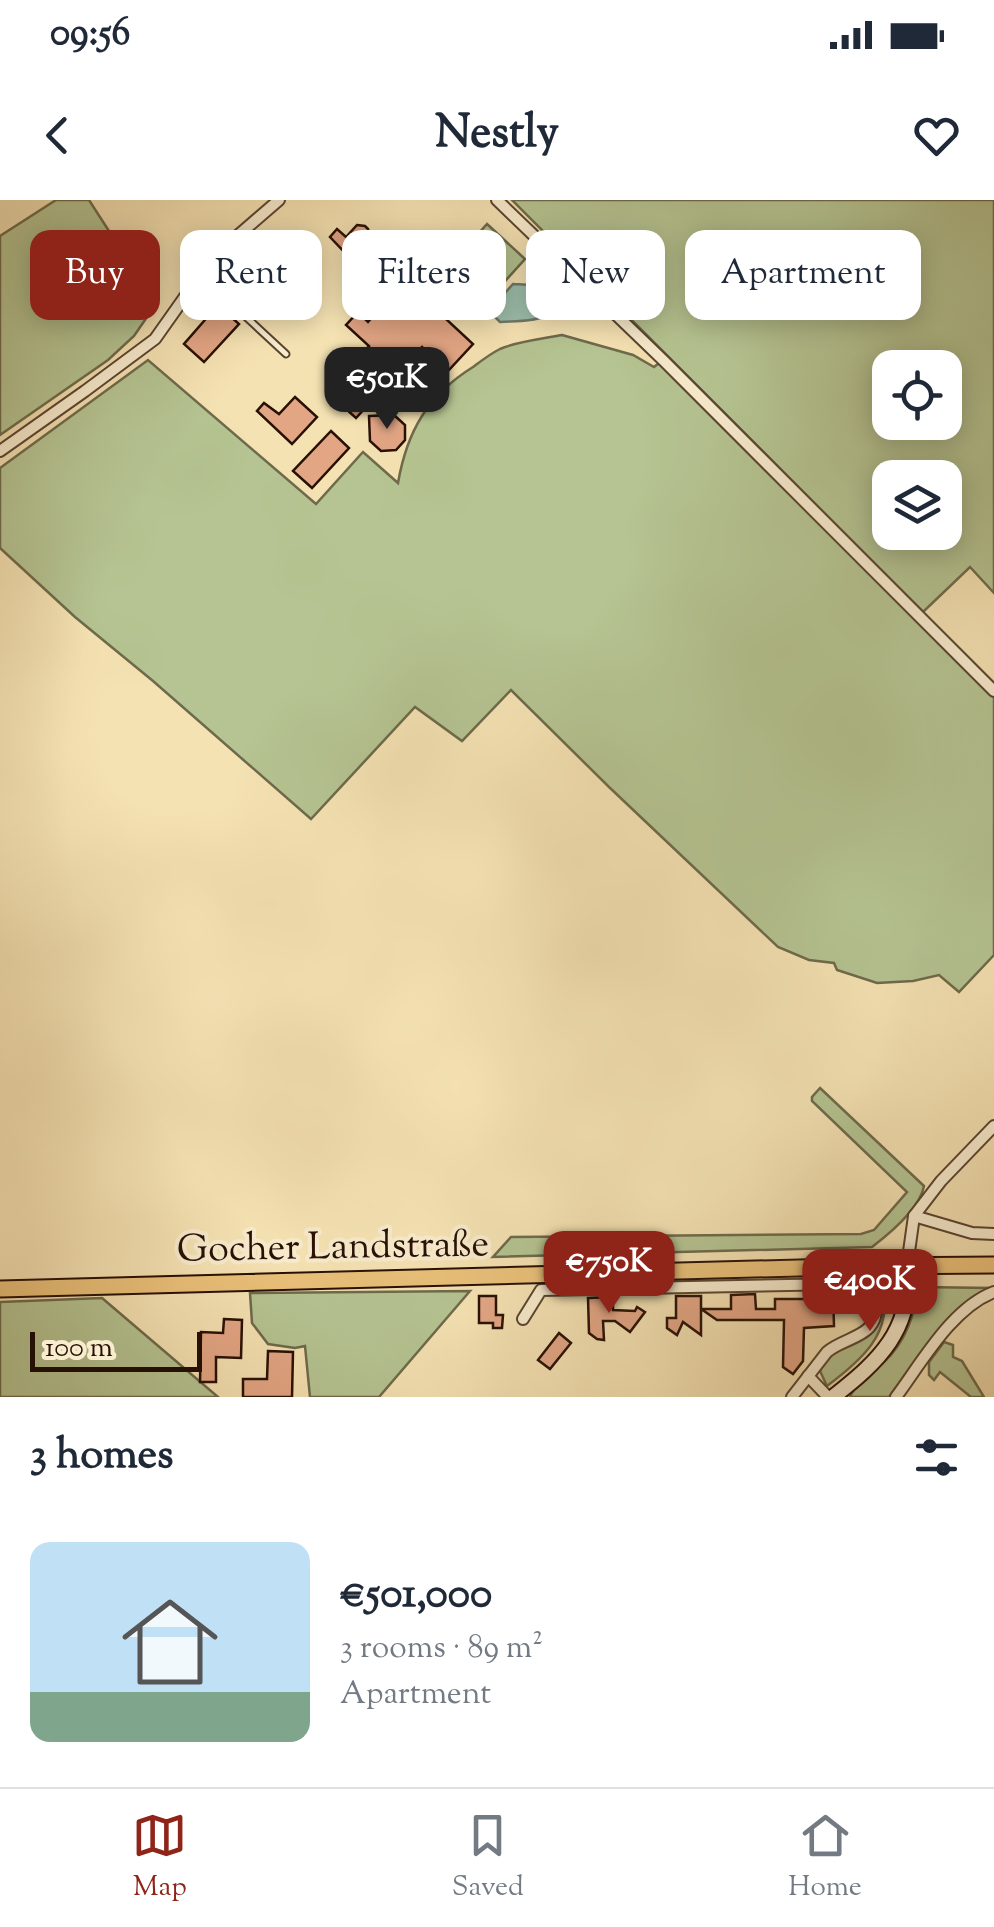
<!DOCTYPE html>
<meta charset="utf-8">
<style>
:root{--surface:#fff;--page:#f2f2f3;--text:#1f2937;--muted:#747a83;--line:#e0e1e3;--accent:#8f2418}
body{margin:0;font-family:"Sorts Mill Goudy",serif;background:var(--page);color:var(--text);height:100vh;display:flex;flex-direction:column;font-size:38px;white-space:nowrap}
*{box-sizing:border-box;margin:0}
p{font-size:32px;color:var(--muted)}
.icon{flex:none;width:55px;height:55px;fill:none;stroke:currentColor;stroke-width:2;stroke-linecap:round;stroke-linejoin:round}
.map{position:relative;height:1197px;overflow:hidden}
.side{display:flex;flex-direction:column;background:var(--surface);flex:1}
.side>*{flex:none}
.banner{position:absolute;left:30px;top:30px;width:935px;height:90px;display:flex;gap:20px}
.controls{position:absolute;left:872px;top:150px;display:grid;gap:20px}
.controls a{display:grid;place-items:center;width:90px;height:90px;border-radius:20px;background:var(--surface);box-shadow:0 5px 25px #0003;font-size:50px}
.scale{position:absolute;left:30px;bottom:25px;width:172px;box-sizing:border-box;padding-left:10px;border:5px solid #271004;border-top:0;font-size:28px;line-height:35px;white-space:nowrap;color:#271004;-webkit-text-stroke:8px #f8ecce;paint-order:stroke}
.price{position:absolute;translate:-50% -85px;padding:0 22px;border-radius:20px;background:var(--accent);color:#fff;font-size:32px;line-height:65px;filter:drop-shadow(0 2px 5px #0008)}
.price::after{content:'';position:absolute;left:50%;top:60px;width:30px;height:22px;margin-left:-15px;background:inherit;clip-path:polygon(0 0,100% 0,50% 100%)}
.price.on{background:#222;color:#fff}
ul{padding:0;list-style:none}
li{display:flex;align-items:center;gap:30px;height:250px;padding:0 30px}
li span{display:grid;place-items:center;flex:none;width:280px;height:200px;border-radius:20px;color:#555}
li>.icon{margin-inline-start:auto}
span .icon{width:120px;height:120px;fill:#fffc;stroke-width:1}
li b{font-size:42px}
h2{display:flex;justify-content:space-between;align-items:center;height:120px;padding:0 30px;font-size:42px}
.tag{padding:0 35px;border-radius:20px;background:var(--surface);box-shadow:0 5px 25px #0003;font-size:35px;line-height:90px}
.tag.on{background:var(--accent);color:#fff}
.status{display:flex;justify-content:space-between;align-items:center;height:70px;padding:0 50px;background:var(--surface);direction:ltr}
.status svg{height:28px;fill:currentColor}
header{display:flex;justify-content:space-between;align-items:center;height:130px;padding:0 30px;background:var(--surface);font-size:45px;font-weight:700}
.dock{display:flex;justify-content:space-around;align-items:center;height:140px;border-top:2px solid var(--line);background:var(--surface);font-size:28px;color:var(--muted)}
.dock a{display:grid;justify-items:center;gap:5px}
.dock .on{color:var(--accent)}
.map>svg:first-child{display:block}
</style>
<div class="status"><b>09:56</b><svg viewBox="0 0 49 12"><path d="M0 12V9h3v3zM5 12V6h3v6zM10 12V3h3v9zM15 12V0h3v12zM26 1h20v11H26zM47 4h2v5h-2z"/></svg></div>
<header><svg class="icon" aria-label="back" viewBox="0 0 24 24"><path d="M15 5l-7 7 7 7"/></svg>Nestly<svg class="icon" aria-label="heart" viewBox="0 0 24 24"><path d="M12 20l-8-8c-3-5 5-10 8-4 3-6 11-1 8 4z"/></svg></header>
<div class="map">
<svg width="994" height="1197" viewBox="0 0 994 1197">
<rect width="100%" height="100%" fill="#f5e2b3"/>
<filter id="stains"><feTurbulence type="fractalNoise" baseFrequency=".002" numOctaves="4"/><feColorMatrix values="0 0 0 0 .2 0 0 0 0 .09 0 0 0 0 .02 0 0 0 .5 -.17"/></filter>
<radialGradient id="worn" r=".72"><stop offset=".6" stop-color="#630" stop-opacity="0"/><stop offset="1" stop-color="#630" stop-opacity=".3"/></radialGradient>
<!-- green -->
<g fill="#b5c492" stroke="#6e6a4b" stroke-width="2.5" fill-rule="evenodd">
<path d="M56,0h33l67,104 -22,32 -26,24 -108,75v-199z"/>
<path d="M512,0h482v393l-24,-26 -47,45zM890,168h55v54h-55zM890,278h55v54h-55z"/>
<path d="M487,24l38,35 -53,59 -39,-34z"/>
<path d="M562,135l71,20 21,12 9,-7 331,331v264l-35,37 -20,-17 -26,6 -36,2 -40,-13 -3,-7 -25,-3 -31,-13 -169,-160 -98,-97 -49,51 -47,-34 -104,112 -158,-138 -78,-64 -75,-69v-80l148,-108 168,144 47,-52 35,31c9,-52 30,-88 75,-116 8,-6 17,-13 27,-18 18,-8 42,-10 62,-14z"/>
<path d="M820,888l104,98c-4,22 -35,48 -52,61l-379,10 18,-20 350,-3 13,-4 33,-38 -95,-91v-4z"/>
<path d="M872,1084l9,3c15,45 -22,75 -54,99l-7,-15c7,-22 27,-21 44,-32 19,-11 24,-41 6,-54z"/>
<path d="M919,1087l71,1 -26,16 -15,14 -60,79h-39c6,-15 22,-24 34,-35 22,-20 30,-47 35,-75z"/>
<path d="M470,1091l-91,106h-69l-5,-51 -10,2 -27,-4 -16,-21 -2,-30z"/>
<path d="M102,1098l116,99h-218v-95z"/>
<path d="M944,1142l9,3v12l9,4 22,36h-13l-31,-25 -6,8 -5,-5v-13z"/>
</g>
<!-- water -->
<path fill="#9cbeac" stroke="#6d7869" stroke-width="2.5" d="M513,84c15,1 42,-1 38,20 -1,6 -3,10 -9,13 -11,5 -30,4 -42,5l-7,-7 2,-11z"/>
<!-- building -->
<g fill="#e3a685" stroke="#271004" stroke-width="2.5">
<path d="M357,25l8,1 3,3 2,8 -7,8 6,5 -8,8 -5,-5 -6,5 -20,-21 7,-8 9,8z"/>
<path d="M274,47l17,16 -17,18 -16,-15 -1,-18z"/>
<path d="M403,79l70,65 -25,27 -26,-24 -32,34 -29,-26 8,-9 -23,-21 12,-13 10,10 12,-14 -2,-2z"/>
<path d="M218,105l21,19 -35,38 -20,-18z"/>
<path d="M347,170l29,26 -20,22 -29,-26z"/>
<path d="M295,197l22,20 -25,27 -35,-33 7,-8 15,11z"/>
<path d="M394,215l11,10v15l-9,10 -15,1 -11,-10 -1,-25z"/>
<path d="M331,231l18,17 -37,40 -19,-17z"/>
<path d="M833,1093l1,33 -30,2 -1,33 -10,13 -10,-7 1,-47h-67l-16,-11v26l-18,-13 -6,13 -10,-7v-10h9v-22h25v13h30v-14l24,-1 1,15h19v-10h43v-5z"/>
<path d="M479,1096h17v19h7l-1,13h-9v-5h-14z"/>
<path d="M613,1097v13l22,1 2,-4 8,5 -15,20 -15,-11h-12l1,19 -7,-1 -8,-6 -1,-35z"/>
<path d="M224,1119l18,1 -1,38 -25,-1v25h-16l1,-50 22,1z"/>
<path d="M559,1133l12,10 -21,26 -12,-9z"/>
<path d="M268,1151l25,1 -1,45h-49v-18h24z"/>
</g>
<g fill="none" stroke-linecap="round" stroke-linejoin="round">
<!-- lane casing -->
<g stroke="#5a4430" stroke-width="9">
<path id="lane" d="M206,72l25,31 55,51"/>
</g>
<!-- street casing -->
<g stroke="#5a4430" stroke-width="14">
<g id="street">
<path d="M497,0l166,160 331,331"/>
<path d="M0,251l85,-60 70,-52 58,-82 66,-57"/>
<path d="M914,1016l27,-35 53,-55"/>
<path d="M907,1066l7,-50 58,17 22,1"/>
<path d="M523,1119l18,-29 300,-6c14,1 31,2 34,18 7,35 -30,34 -48,50l-35,45"/>
<path d="M808,1176l20,21"/>
<path d="M896,1197c26,-35 56,-89 98,-105"/>
</g>
</g>
<!-- secondary casing -->
<g stroke="#271004" stroke-width="18">
<path id="secondary" d="M833,1197c45,-35 81,-68 74,-131"/>
</g>
<!-- primary casing -->
<g stroke="#271004" stroke-width="19">
<path id="primary" d="M0,1089l872,-23 122,-1"/>
</g>
<!-- lane -->
<use href="#lane" stroke="#f8ecce" stroke-width="5"/>
<!-- street -->
<use href="#street" stroke="#f8ecce" stroke-width="10"/>
<!-- secondary -->
<use href="#secondary" stroke="#f8ecce" stroke-width="14"/>
<!-- primary -->
<use href="#primary" stroke="#eac17a" stroke-width="15"/>
</g>
<g text-anchor="middle" dominant-baseline="central" stroke-width="8" stroke-linejoin="round" paint-order="stroke">
<!-- street labels -->
<g font-size="38" fill="#271004" stroke="#f8ecce">
<text transform="translate(333 1049) rotate(-1)">Gocher Landstraße</text>
</g>
</g>
<rect width="100%" height="100%" filter="url(#stains)"/>
<rect width="100%" height="100%" fill="url(#worn)"/>
</svg>
<div class="controls">
<a><svg class="icon" aria-label="locate" viewBox="0 0 24 24"><circle cx="12" cy="12" r="6"/><path d="M12 2v4M12 18v4M2 12h4M18 12h4"/></svg></a>
<a><svg class="icon" aria-label="layers" viewBox="0 0 24 24"><path d="M12 4l9 5-9 5-9-5zM3 14l9 5 9-5"/></svg></a>
</div>
<div class="scale">100 m</div>
<b class="price on" style="left:387px;top:232px">€501K</b>
<b class="price" style="left:609px;top:1116px">€750K</b>
<b class="price" style="left:870px;top:1134px">€400K</b>
<div class="banner">
<a class="tag on">Buy</a>
<a class="tag">Rent</a>
<a class="tag">Filters</a>
<a class="tag">New</a>
<a class="tag">Apartment</a>
</div>
</div>
<section class="side">
<h2>3 homes<svg class="icon" aria-label="filters" viewBox="0 0 24 24"><path d="M4 7h16M4 17h16"/><circle cx="9" cy="7" r="2"/><circle cx="15" cy="17" r="2"/></svg></h2>
<ul>
<li><span style="background:linear-gradient(#bfe0f5 75%,#7fa58c 0)"><svg class="icon" aria-label="home" viewBox="0 0 24 24"><path d="M3 11l9-7 9 7M6 9v11h12V9"/></svg></span><div><b>€501,000</b><p>3 rooms · 89 m²</p><p>Apartment</p></div></li>
</ul>
</section>
<nav class="dock">
<a class="on"><svg class="icon" aria-label="map" viewBox="0 0 24 24"><path d="M3 6l6-2 6 2 6-2v14l-6 2-6-2-6 2zM9 4v14M15 6v14"/></svg>Map</a>
<a><svg class="icon" aria-label="saved" viewBox="0 0 24 24"><path d="M7 4h10v16l-5-4-5 4z"/></svg>Saved</a>
<a><svg class="icon" aria-label="home" viewBox="0 0 24 24"><path d="M3 11l9-7 9 7M6 9v11h12V9"/></svg>Home</a>
</nav>
